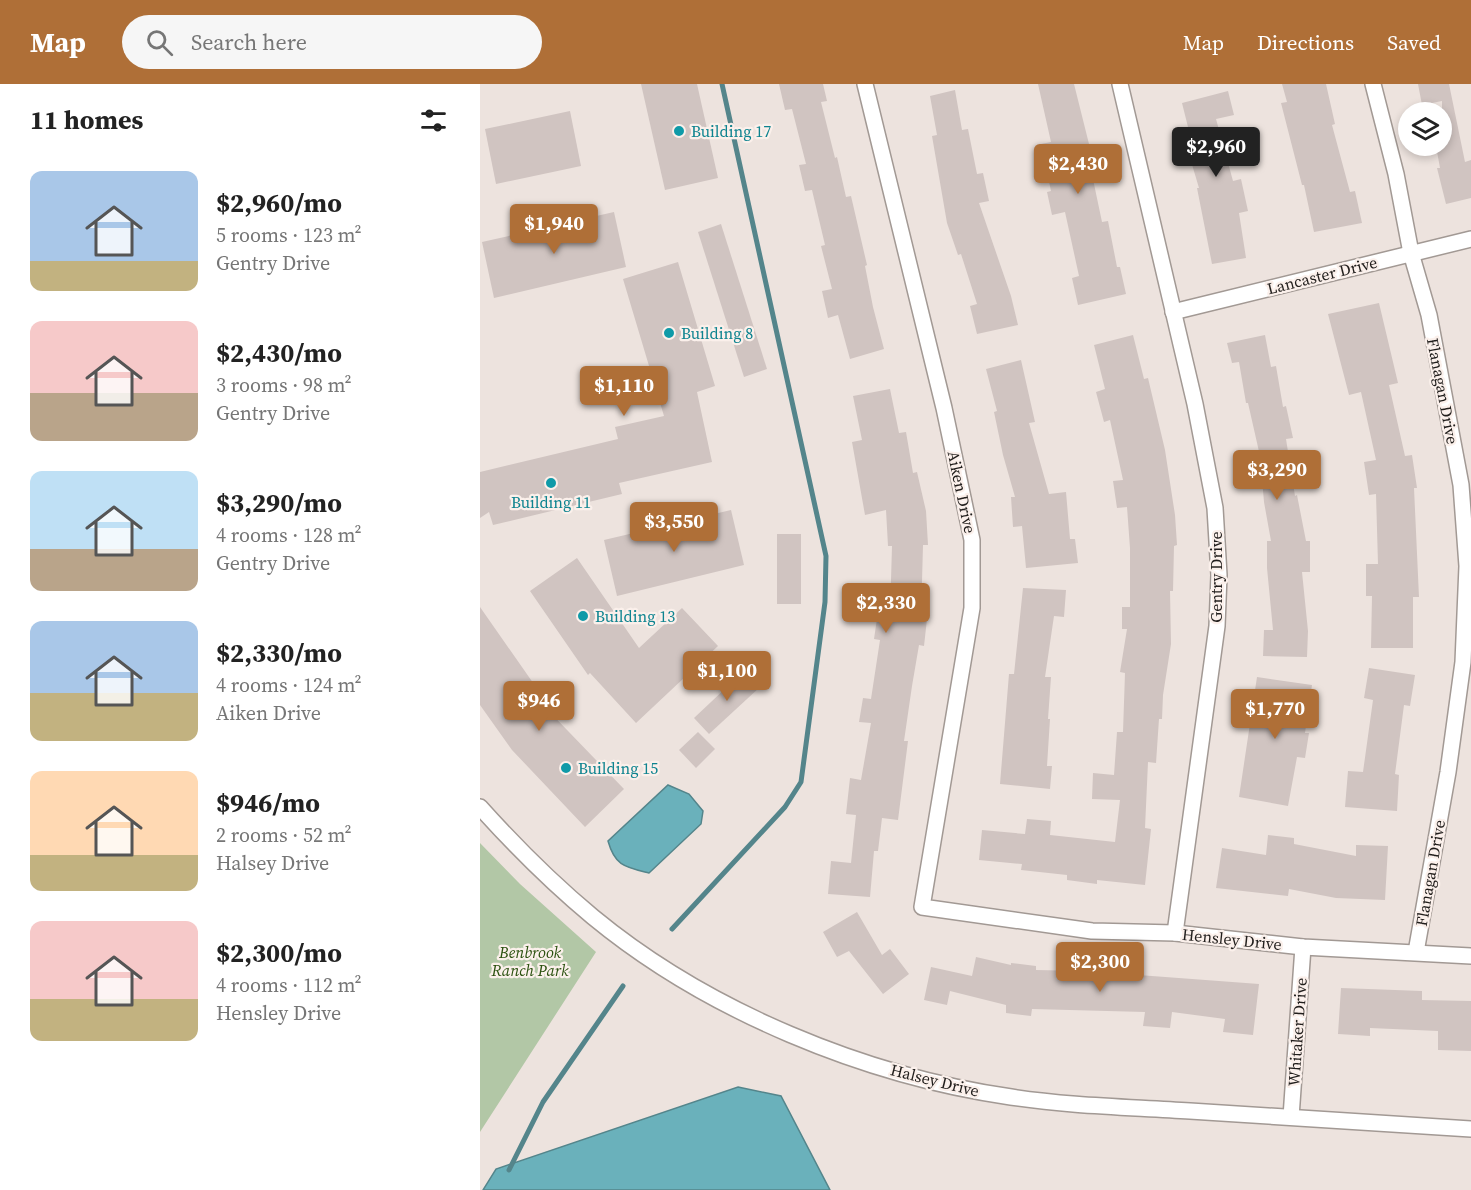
<!DOCTYPE html>
<meta charset="utf-8">
<style>
:root{--surface:#fff;--page:#f6f6f6;--text:#222;--muted:#767676;--accent:#af6f37}
body{margin:0;font-family:"Source Serif 4",serif;background:var(--page);color:var(--text);height:100vh;display:flex;flex-direction:column;font-size:22px;white-space:nowrap}
*{box-sizing:border-box;margin:0}
p{font-size:20px;color:var(--muted)}
.icon{flex:none;width:33px;height:33px;fill:none;stroke:currentColor;stroke-width:2;stroke-linecap:round;stroke-linejoin:round}
.map{position:relative;flex:1;overflow:hidden}
.side{display:flex;flex-direction:column;background:var(--surface);width:480px}
.side>*{flex:none}
.buttons{position:absolute;left:918px;top:18px;display:grid;gap:12px}
.buttons a{display:grid;place-items:center;width:54px;height:54px;border-radius:50%;background:var(--surface);box-shadow:0 3px 9px #0003;font-size:30px}
.price{position:absolute;translate:-50% -51px;padding:0 14px;border-radius:6px;background:var(--accent);color:#fff;font-size:20px;line-height:39px;filter:drop-shadow(0 2px 3px #0008)}
.price::after{content:'';position:absolute;left:50%;top:36px;width:18px;height:14px;margin-left:-9px;background:inherit;clip-path:polygon(0 0,100% 0,50% 100%)}
.price.on{background:#222;color:#fff}
ul{padding:0;list-style:none}
li{display:flex;align-items:center;gap:18px;height:150px;padding:0 30px}
li span{display:grid;place-items:center;flex:none;width:168px;height:120px;border-radius:12px;color:#555}
li>.icon{margin-inline-start:auto}
span .icon{width:72px;height:72px;fill:#fffc;stroke-width:1}
li b{font-size:26px}
h2{display:flex;justify-content:space-between;align-items:center;height:72px;padding:0 30px;font-size:26px}
header{display:flex;align-items:center;gap:36px;box-sizing:border-box;height:84px;padding:0 30px;background:var(--accent);color:#fff}
header strong{font-size:28px}
nav{display:flex;gap:33px;margin-inline-start:auto;font-size:21px}
.search{width:420px;height:54px;background:var(--page);display:flex;align-items:center;gap:15px;box-sizing:border-box;padding:0 21px;border-radius:33px;color:var(--muted);font-size:22px}
main{display:flex;flex:1;min-height:0}
.map>svg:first-child{display:block}
</style>
<header>
<strong>Map</strong>
<div class="search"><svg class="icon" aria-label="search" viewBox="0 0 24 24"><circle cx="10" cy="10" r="6"/><path d="M15 15l6 6"/></svg>Search here</div>
<nav><a>Map</a><a>Directions</a><a>Saved</a></nav>
</header>
<main>
<section class="side">
<h2>11 homes<svg class="icon" aria-label="filters" viewBox="0 0 24 24"><path d="M4 7h16M4 17h16"/><circle cx="9" cy="7" r="2"/><circle cx="15" cy="17" r="2"/></svg></h2>
<ul>
<li><span style="background:linear-gradient(#a9c7e8 75%,#c2b280 0)"><svg class="icon" aria-label="home" viewBox="0 0 24 24"><path d="M3 11l9-7 9 7M6 9v11h12V9"/></svg></span><div><b>$2,960/mo</b><p>5 rooms · 123 m²</p><p>Gentry Drive</p></div></li>
<li><span style="background:linear-gradient(#f6c9c9 60%,#b9a48a 0)"><svg class="icon" aria-label="home" viewBox="0 0 24 24"><path d="M3 11l9-7 9 7M6 9v11h12V9"/></svg></span><div><b>$2,430/mo</b><p>3 rooms · 98 m²</p><p>Gentry Drive</p></div></li>
<li><span style="background:linear-gradient(#bfe0f5 65%,#b9a48a 0)"><svg class="icon" aria-label="home" viewBox="0 0 24 24"><path d="M3 11l9-7 9 7M6 9v11h12V9"/></svg></span><div><b>$3,290/mo</b><p>4 rooms · 128 m²</p><p>Gentry Drive</p></div></li>
<li><span style="background:linear-gradient(#a9c7e8 60%,#c2b280 0)"><svg class="icon" aria-label="home" viewBox="0 0 24 24"><path d="M3 11l9-7 9 7M6 9v11h12V9"/></svg></span><div><b>$2,330/mo</b><p>4 rooms · 124 m²</p><p>Aiken Drive</p></div></li>
<li><span style="background:linear-gradient(#ffd9b3 70%,#c2b280 0)"><svg class="icon" aria-label="home" viewBox="0 0 24 24"><path d="M3 11l9-7 9 7M6 9v11h12V9"/></svg></span><div><b>$946/mo</b><p>2 rooms · 52 m²</p><p>Halsey Drive</p></div></li>
<li><span style="background:linear-gradient(#f6c9c9 65%,#c2b280 0)"><svg class="icon" aria-label="home" viewBox="0 0 24 24"><path d="M3 11l9-7 9 7M6 9v11h12V9"/></svg></span><div><b>$2,300/mo</b><p>4 rooms · 112 m²</p><p>Hensley Drive</p></div></li>
</ul>
</section>
<div class="map">
<svg width="991" height="1106" viewBox="0 0 991 1106">
<rect width="100%" height="100%" fill="#ede3de"/>
<!-- green -->
<path fill="#b2c7a6" d="M0,759l40,41 76,68 -116,180z"/>
<!-- water -->
<g fill="#6ab1bb" stroke="#54858b" stroke-width="1.5">
<path d="M188,701l21,9 14,17 -2,13 -52,49c-24,-6 -34,-7 -41,-32z"/>
<path d="M258,1003l43,9 49,94h-347l13,-21z"/>
</g>
<g fill="none" stroke-linecap="round" stroke-linejoin="round">
<!-- stream -->
<g stroke="#54858b" stroke-width="5">
<path d="M192,845l113,-122 16,-25 24,-180 1,-46 -104,-472"/>
<path d="M29,1086l34,-68 80,-116"/>
</g>
</g>
<!-- building -->
<g fill="#d0c4c1">
<path d="M161,0h56l21,94 -53,12z"/>
<path d="M299,0h44l4,17 -6,1 14,56 2,-1 9,40 5,-1 16,69 -2,1 8,41 11,42 -34,10 -12,-44 -10,3 -6,-27 10,-2 -11,-43 4,-1 -13,-55 -7,1 -6,-26 7,-1 -14,-55 -7,1z"/>
<path d="M558,0h36l20,80 -4,1 12,57 6,-1 9,46h3l6,27 -48,11 -6,-27 7,-2 -14,-64 -13,3 -5,-23 4,-1 -10,-47 10,-2z"/>
<path d="M802,0h44l9,40 -3,1 18,67 5,-1 7,32 -48,9 -10,-47h-2l-21,-82 6,-1z"/>
<path d="M938,0h31l16,78 6,-2v38l-25,6 -9,-36h3l-4,-22h6v-45l-20,4z"/>
<path d="M475,6l7,40 6,-1 9,45 6,-1 6,28 -10,2 32,93 7,29 -41,9 -7,-28 7,-2 -16,-50 -3,1 -11,-32 -15,-87 5,-1 -7,-39z"/>
<path d="M748,7l6,24 -18,4 17,62 8,-2 7,32 -9,2 7,45 -34,6 -15,-76h2l-14,-47 6,-2 -9,-36z"/>
<path d="M90,27l11,55 -85,18 -11,-55z"/>
<path d="M134,128l12,55 -132,31 -12,-56z"/>
<path d="M241,140l46,145 -23,8 -46,-145z"/>
<path d="M198,178l37,124 -18,6 15,70 -93,21 3,11 -129,31 -4,-13 -9,6v-46l138,-33 -3,-12 49,-11 -41,-137z"/>
<path d="M899,219l19,80 -9,2 16,71 7,-1 5,33h-3l5,109h-6v51h-42l1,-52h-6v-32h12l-2,-70 -7,1 -5,-33 12,-2 -15,-68 -12,3 -21,-81z"/>
<path d="M653,251l11,44 4,-1 17,72 10,65 2,30 -3,1 -1,45h-3l1,53 -8,51 -1,24h-3l-3,44 -8,-1 -3,66 6,1 -6,56 -48,-5v4l-30,-4v-5l-46,-5 1,-6 -43,-4 3,-30 43,4 2,-15 24,2 -1,14 65,7 5,-42 -28,-1 1,-26 21,2 3,-43h6l2,-59 -5,-1 7,-43h-5v-22h8v-59l-3,-41 -10,1 -4,-27 10,-1 -13,-60 -6,2 -8,-30 9,-3 -11,-44z"/>
<path d="M785,251l6,32 5,-1 7,41 3,-1 7,32 -7,1 9,57 2,-1 9,46h4v31h-8l6,59 -1,26 -44,-1 1,-26h9l-6,-62v-27h4l-7,-39 -4,-46 -12,-53h-2l-7,-41 -7,1 -5,-20z"/>
<path d="M541,276l14,62 -6,1 20,71 17,-2 4,47h5l3,24 -52,5 -4,-42 -9,1 -2,-30h4l-12,-42 -9,-43 3,-1 -11,-42z"/>
<path d="M410,305l9,44 7,-1 7,41 4,-1 9,39 2,34h-5l-2,73 6,1 -3,27 -5,-1 -7,41 -8,55h4l-10,79 -16,-2 -4,33h-4l-4,46 -42,-3 3,-33 20,2 5,-48 -10,-1 4,-36 11,2 10,-57 -12,-1 4,-24 8,1 9,-59 -6,-1 4,-27 12,2 2,-68h-4l-2,-36 -21,5 -13,-73 10,-2 -9,-44z"/>
<path d="M251,426l13,55 -127,31 -13,-56z"/>
<rect x="297" y="450" width="24" height="70"/>
<path d="M97,474l62,90 43,-40 36,38 -82,77 -46,-50 -2,2 -58,-84z"/>
<path d="M543,504l43,2 -2,27 -10,-1 -9,61h6l-3,42h2l-3,47h5l-2,23 -50,-5 9,-110h5z"/>
<path d="M0,523l65,93 -4,3 83,86 -39,38 -73,-77 -32,-45z"/>
<path d="M889,584l46,7 -5,31 -6,-1 -9,69 4,1 -2,36 -52,-4 3,-36 15,1 10,-72 -9,-2z"/>
<path d="M265,586l15,17 -51,47 -15,-16z"/>
<path d="M777,593l55,8 -7,48h4l-4,25 -8,-1 -9,49 -49,-9z"/>
<path d="M218,648l17,17 -19,19 -17,-18z"/>
<path d="M788,751l26,3v6l62,12v-11l32,1 -3,54 -49,-2 -47,-9 -1,7 -72,-8 6,-40 44,7z"/>
<path d="M377,828l25,43 8,-6 19,25 -26,20 -34,-43 -12,6 -14,-25z"/>
<path d="M496,873l35,8v-2l25,3v4l49,1 174,13 -6,51 -30,-3 2,-13 -53,-7 -2,16 -27,-2 2,-14 -113,-3 -1,7 -25,-3v-8l-56,-14 -3,14 -23,-5 7,-33 41,9z"/>
<path d="M861,904l81,3v9l49,1v50l-33,-1v-19l-68,-3v8l-32,-2z"/>
</g>
<g fill="none" stroke-linecap="round" stroke-linejoin="round">
<!-- minor casing -->
<g stroke="#a29994" stroke-width="18">
<g id="minor">
<path d="M385,0l79,324 28,132v68l-50,299 170,24 83,2 128,14 168,9"/>
<path d="M640,0l75,320 20,104 4,67 -2,51 -42,307"/>
<path d="M893,0l23,90 15,79 18,62 32,170 6,81 -4,96 -15,110 -32,180"/>
<path d="M693,228l298,-73"/>
<path d="M0,723c35,39 72,76 113,110 114,94 272,159 418,180 59,9 119,10 179,14 93,6 187,12 281,18"/>
<path d="M811,1033l12,-170"/>
</g>
</g>
<!-- minor -->
<use href="#minor" stroke="#fff" stroke-width="15"/>
</g>
<!-- markers -->
<g fill="#0f9aa8" stroke="#fbf0eb" stroke-width="2">
<circle cx="199" cy="47" r="6"/>
<circle cx="189" cy="249" r="6"/>
<circle cx="71" cy="399" r="6"/>
<circle cx="103" cy="532" r="6"/>
<circle cx="86" cy="684" r="6"/>
</g>
<g text-anchor="middle" dominant-baseline="central" stroke-width="4.5" stroke-linejoin="round" paint-order="stroke">
<!-- culture labels -->
<g font-size="16" fill="#0d838f" stroke="#fbf0eb" text-anchor="start">
<text x="211" y="47">Building 17</text>
<text x="201" y="249">Building 8</text>
<text x="71" y="418" text-anchor="middle">Building 11</text>
<text x="115" y="532">Building 13</text>
<text x="98" y="684">Building 15</text>
</g>
<!-- street labels -->
<g font-size="16" fill="#211e1c" stroke="#fbf0eb">
<text transform="translate(842 191) rotate(-14)">Lancaster Drive</text>
<text transform="translate(963 307) rotate(79)">Flanagan Drive</text>
<text transform="translate(482 408) rotate(78)">Aiken Drive</text>
<text transform="translate(736 493) rotate(-90)">Gentry Drive</text>
<text transform="translate(950 789) rotate(-80)">Flanagan Drive</text>
<text transform="translate(752 855) rotate(6)">Hensley Drive</text>
<text transform="translate(817 948) rotate(-86)">Whitaker Drive</text>
<text transform="translate(455 996) rotate(14)">Halsey Drive</text>
</g>
<!-- park labels -->
<g font-size="16" font-style="italic" fill="#2b510f" stroke="#fbf0eb">
<text x="50" y="868">Benbrook<tspan x="50" dy="18">Ranch Park</tspan></text>
</g>
</g>
</svg>
<div class="buttons">
<a><svg class="icon" aria-label="layers" viewBox="0 0 24 24"><path d="M12 4l9 5-9 5-9-5zM3 14l9 5 9-5"/></svg></a>
</div>
<b class="price on" style="left:736px;top:94px">$2,960</b>
<b class="price" style="left:598px;top:111px">$2,430</b>
<b class="price" style="left:74px;top:171px">$1,940</b>
<b class="price" style="left:144px;top:333px">$1,110</b>
<b class="price" style="left:797px;top:417px">$3,290</b>
<b class="price" style="left:194px;top:469px">$3,550</b>
<b class="price" style="left:406px;top:550px">$2,330</b>
<b class="price" style="left:247px;top:618px">$1,100</b>
<b class="price" style="left:59px;top:648px">$946</b>
<b class="price" style="left:795px;top:656px">$1,770</b>
<b class="price" style="left:620px;top:909px">$2,300</b>
</div>
</main>
